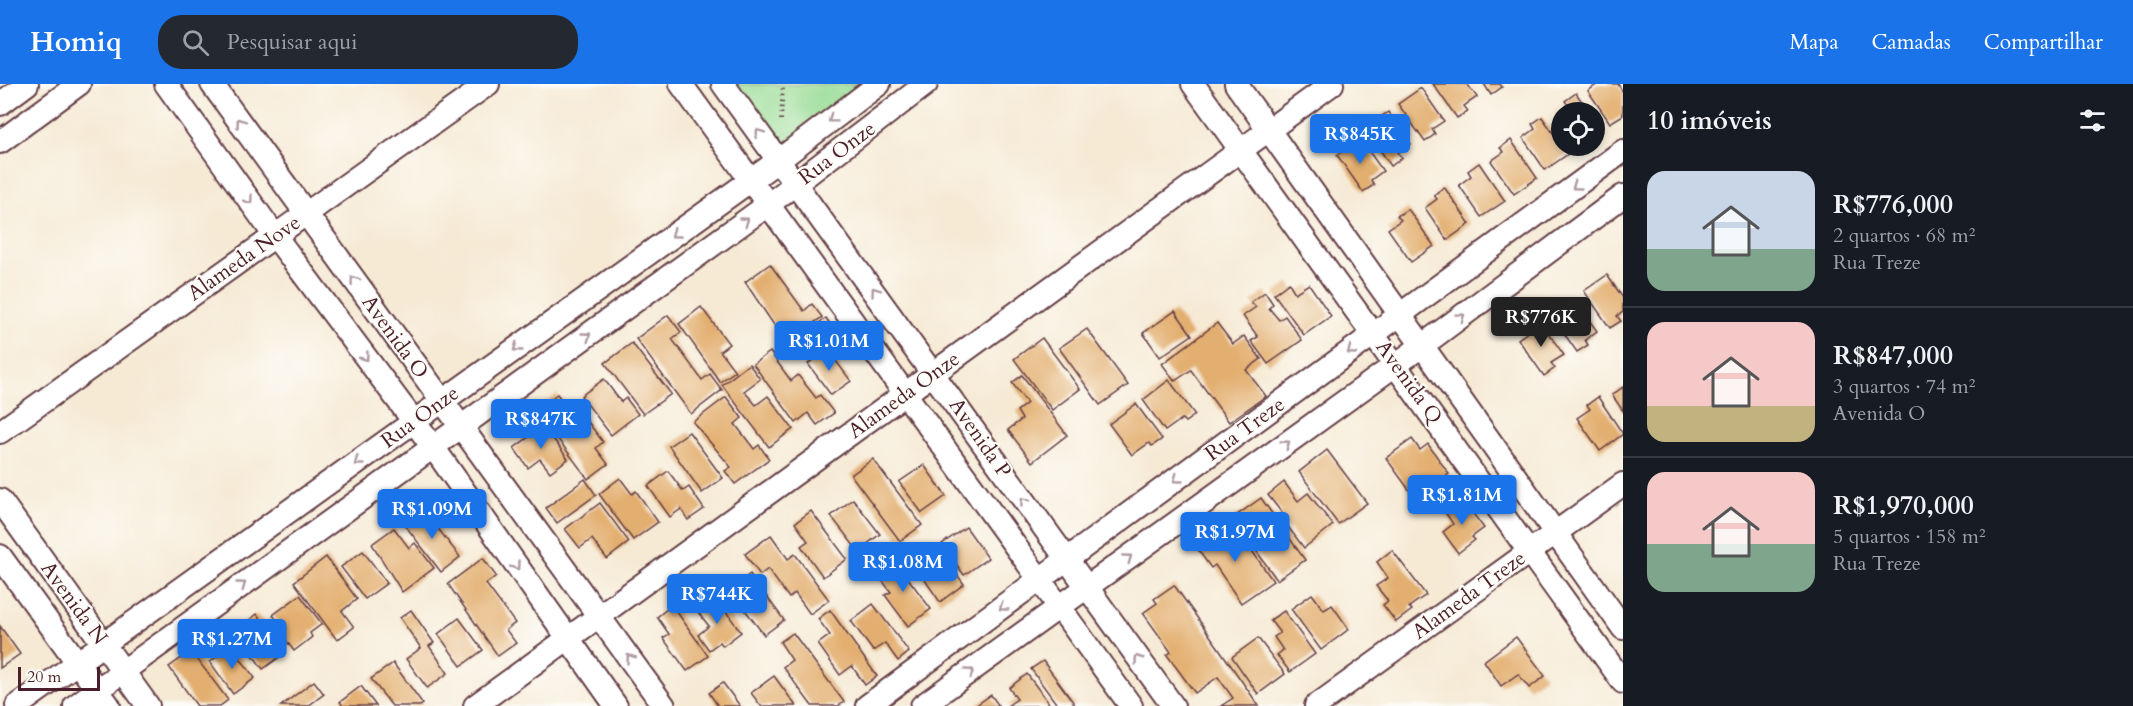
<!DOCTYPE html>
<html lang="pt">
<meta charset="utf-8">
<style>
:root{--surface:#171b24;--page:#242831;--text:#f1f3f6;--muted:#9ea1a6;--line:#363941;--accent:#1a73e8}
body{margin:0;font-family:Cardo,serif;background:var(--page);color:var(--text);height:100vh;display:flex;flex-direction:column;font-size:22px;white-space:nowrap}
*{box-sizing:border-box;margin:0}
p{font-size:20px;color:var(--muted)}
.icon{flex:none;width:33px;height:33px;fill:none;stroke:currentColor;stroke-width:2;stroke-linecap:round;stroke-linejoin:round}
.map{position:relative;flex:1;overflow:hidden}
.panel{display:flex;flex-direction:column;background:var(--surface);width:510px}
.panel>*{flex:none}
.buttons{position:absolute;left:1551px;top:18px;display:grid;gap:12px}
.buttons a{display:grid;place-items:center;width:54px;height:54px;border-radius:50%;background:var(--surface);box-shadow:0 3px 9px #0003;font-size:30px}
.scale{position:absolute;left:18px;bottom:15px;width:82px;box-sizing:border-box;padding-left:6px;border:3px solid #4a1f2b;border-top:0;font-size:16px;line-height:21px;white-space:nowrap;color:#4a1f2b;-webkit-text-stroke:4px #fdfcf7;paint-order:stroke}
.price{position:absolute;translate:-50% -51px;padding:0 14px;border-radius:6px;background:var(--accent);color:#fff;font-size:20px;line-height:39px;filter:drop-shadow(0 2px 3px #0008)}
.price::after{content:'';position:absolute;left:50%;top:36px;width:18px;height:14px;margin-left:-9px;background:inherit;clip-path:polygon(0 0,100% 0,50% 100%)}
.price.active{background:#222;color:#fff}
ul{padding:0;list-style:none}
li{display:flex;align-items:center;gap:18px;height:150px;padding:0 24px}
li+li{border-top:2px solid var(--line)}
li span{display:grid;place-items:center;flex:none;width:168px;height:120px;border-radius:18px;color:#555}
li>.icon{margin-inline-start:auto}
span .icon{width:72px;height:72px;fill:#fffc;stroke-width:1}
li b{font-size:26px}
h2{display:flex;justify-content:space-between;align-items:center;height:72px;padding:0 24px;font-size:26px}
header{display:flex;align-items:center;gap:36px;box-sizing:border-box;height:84px;padding:0 30px;background:var(--accent);color:#fff}
header strong{font-size:28px}
nav{display:flex;gap:33px;margin-inline-start:auto;font-size:21px}
.search{width:420px;height:54px;background:var(--page);display:flex;align-items:center;gap:15px;box-sizing:border-box;padding:0 21px;border-radius:24px;color:var(--muted);font-size:22px}
main{display:flex;flex:1;min-height:0}
.map>svg:first-child{display:block}
</style>
<header>
<strong>Homiq</strong>
<div class="search"><svg class="icon" aria-label="search" viewBox="0 0 24 24"><circle cx="10" cy="10" r="6"/><path d="M15 15l6 6"/></svg>Pesquisar aqui</div>
<nav><a>Mapa</a><a>Camadas</a><a>Compartilhar</a></nav>
</header>
<main>
<div class="map">
<svg width="1623" height="622" viewBox="0 0 1623 622">
<rect width="100%" height="100%" fill="#fdfcf7"/>
<filter id="ink" filterUnits="userSpaceOnUse"><feTurbulence type="fractalNoise" baseFrequency=".0167" numOctaves="2"/><feDisplacementMap in="SourceGraphic" scale="12" xChannelSelector="R" yChannelSelector="G"/><feConvolveMatrix kernelMatrix="1 2 1 2 8 2 1 2 1" color-interpolation-filters="sRGB"/></filter>
<filter id="wash" filterUnits="userSpaceOnUse"><feTurbulence type="fractalNoise" baseFrequency=".008" numOctaves="4" result="noise"/><feDisplacementMap in="SourceGraphic" scale="24" xChannelSelector="R" yChannelSelector="G"/><feGaussianBlur stdDeviation="1.35" result="paint"/><feColorMatrix in="noise" values="0 0 0 0 0 0 0 0 0 0 0 0 0 0 0 0 0 1.4 0 .05"/><feComposite in="paint" operator="in"/></filter>
<g filter="url(#wash)">
<rect width="100%" height="100%" fill="#f6ead5"/>
<!-- green -->
<path fill="#97db94" stroke="#707d60" stroke-width="1.5" d="M727,0h145l-93,71z"/>
<g id="blocks">
<!-- building -->
<g fill="#e3af6f">
<path d="M1433,0h34l10,13 -13,9 4,5 -11,7z"/>
<path d="M1484,0h16l2,3 -11,8z"/>
<path d="M1598,0h20l5,8v23l-13,8 -22,-32z"/>
<path d="M1421,4l23,33 -12,8 3,5 -10,8 -27,-38z"/>
<path d="M1576,9l13,19h-27v11l-6,-9 12,-9 -3,-4z"/>
<path d="M1388,28l23,32 -13,9 4,5 -11,8 -26,-38z"/>
<path d="M1542,33l26,37 -23,16 -22,-32 12,-9 -3,-5z"/>
<path d="M1360,55l23,32 -12,9 3,5 -11,7 -26,-37z"/>
<path d="M1511,56l26,38 -23,16 -23,-33 13,-9 -4,-4z"/>
<path d="M1479,79l26,38 -24,16 -22,-32 12,-9 -3,-5z"/>
<path d="M1444,103l26,37 -23,16 -22,-32 12,-9 -3,-4z"/>
<path d="M1408,125l26,37 -23,16 -23,-33 13,-9 -4,-4z"/>
<path d="M770,180l34,47 8,-7 10,13 -36,26 -41,-61z"/>
<path d="M1607,191l16,23v14l-6,4 4,5 -11,7 -26,-37z"/>
<path d="M1289,199l6,10 14,-9 22,32 -27,19 -30,-41z"/>
<path d="M1265,208l8,12 -4,4 10,12 6,-4 17,24 -34,24 -17,-23 7,-4 -15,-21 13,-9 -5,-5z"/>
<path d="M1574,215l23,32 -12,9 3,5 -11,7 -26,-37z"/>
<path d="M701,223l28,37 -9,7 15,20 -15,11 -41,-58z"/>
<path d="M1175,227l17,24 -32,22 -17,-24z"/>
<path d="M668,231l13,17 -9,7 30,41 8,-6 12,16 -31,24 -55,-75z"/>
<path d="M826,234l9,13 -8,6 -3,-4 -14,10 -6,-9z"/>
<path d="M1217,239l16,21 11,-8 17,23 -15,11 20,26 -37,26 -38,-52 -16,11 -13,-17z"/>
<path d="M1541,239l23,32 -13,8 4,5 -11,8 -26,-37z"/>
<path d="M1087,245l41,56 -28,20 -41,-57z"/>
<path d="M1042,254l38,51 -28,21 -38,-51z"/>
<path d="M632,259l39,51 -28,20 -38,-51z"/>
<path d="M827,265l24,32 -20,14 -23,-31z"/>
<path d="M770,268l21,29 7,-6 18,23 4,-3 14,18 -17,12 -9,-12 -12,10 -43,-59z"/>
<path d="M749,280l11,15 -16,12 12,14 12,-9 25,33 -24,18 -47,-62z"/>
<path d="M1022,291l45,60 -35,27 -24,-32 14,-11 -5,-8 10,-8 -15,-20z"/>
<path d="M604,295l17,23 5,-4 12,16 -27,21 -30,-39z"/>
<path d="M1169,296l26,35 -10,7 -3,-3 -17,12 -22,-31z"/>
<path d="M1623,303v24l-11,-16z"/>
<path d="M557,310l16,20 6,-4 24,32 -7,6 12,16 -20,15 -52,-69z"/>
<path d="M726,313l16,21 -7,6 19,25 5,-4 10,14 -34,25 -10,-13 6,-4 -38,-45z"/>
<path d="M1598,313l25,37 -23,17 -23,-33 13,-9 -3,-4z"/>
<path d="M1136,320l26,35 -10,7 -3,-3 -17,12 -23,-31z"/>
<path d="M544,342l24,33 -18,13 -10,-13 -12,9 -14,-20z"/>
<path d="M689,348l34,46 -21,15 -33,-47z"/>
<path d="M1412,355l8,11 8,-6 21,30 -34,24 -29,-40z"/>
<path d="M1327,366l40,53 -29,21 -39,-52z"/>
<path d="M873,375l49,66 -22,16 -49,-66z"/>
<path d="M924,381l22,31 -24,17 -23,-31z"/>
<path d="M668,387l15,20 6,-4 15,22 -16,11 -7,-11 -11,8 -22,-31z"/>
<path d="M620,394l12,16 4,-3 22,31 -25,18 -34,-46z"/>
<path d="M585,395l11,16 -39,28 -11,-15z"/>
<path d="M1284,398l14,19 10,-8 25,32 -29,23 -25,-33 3,-2 -14,-18z"/>
<path d="M1261,414l44,62 -28,20 -44,-62z"/>
<path d="M853,415l27,35 -22,17 -27,-35z"/>
<path d="M1462,415l22,29 -12,9 3,3 -17,13 -15,-21 10,-8 -8,-12z"/>
<path d="M600,419l29,39 -22,17 -15,-20 -12,9 -15,-19z"/>
<path d="M423,425l37,48 -19,15 -37,-48z"/>
<path d="M811,427l36,48 -24,18 -22,-31 7,-5 -13,-18z"/>
<path d="M966,443l22,31 -24,17 -22,-31z"/>
<path d="M394,444l15,20 6,-5 19,25 -32,24 -30,-48z"/>
<path d="M1237,445l36,52 -32,22 -26,-38 -4,3 -18,-25 19,-13 7,11z"/>
<path d="M771,451l17,24 7,-5 34,46 -19,14 -15,-21 -6,5 -21,-29 -8,6 -15,-21z"/>
<path d="M1392,466l34,45 -17,12 3,3 -16,12 -13,-17 5,-4 -12,-15 12,-8 -11,-16z"/>
<path d="M363,467l24,32 -22,16 -24,-32z"/>
<path d="M941,469l23,31 -24,18 -22,-32z"/>
<path d="M326,473l31,42 -15,12 12,16 -17,13 -43,-58z"/>
<path d="M483,474l13,18 -10,8 29,39 -9,7 10,13 -18,13 -50,-72z"/>
<path d="M893,474l38,51 -23,17 -23,-31 6,-3 -16,-21z"/>
<path d="M750,490l34,46 -20,15 -34,-45z"/>
<path d="M1174,501l44,62 41,59h-38l12,-8 -15,-21 -23,16 -28,-38 4,-3 -28,-39 14,-10 -3,-4z"/>
<path d="M1312,510l12,16 8,-5 17,24 -28,21 -30,-41z"/>
<path d="M300,511l22,29 -12,9 2,4 -18,14 -16,-21 4,-3 -9,-12z"/>
<path d="M716,514l25,34 -18,14 -3,-4 -11,8 -11,-15 11,-9 -12,-15z"/>
<path d="M873,520l36,48 -11,9 -13,-18 -12,8 -22,-30z"/>
<path d="M672,521l36,51 -21,15 -24,-33 6,-4 -12,-17z"/>
<path d="M411,526l23,33 -5,3 19,27 -21,15 -21,-29 15,-11 -21,-30z"/>
<path d="M830,526l47,66 -12,9 -13,-19 -12,9 -22,-31 12,-9 -12,-16z"/>
<path d="M1284,527l31,43 -25,18 -13,-17 6,-5 -9,-13 6,-4 -10,-13z"/>
<path d="M257,530l28,39 -22,16 -23,-31 8,-6 -5,-7z"/>
<path d="M459,534l24,32 -22,16 -23,-32z"/>
<path d="M0,542l20,28 -20,14z"/>
<path d="M793,549l51,69 -6,4h-26l-29,-39 9,-7 -12,-18z"/>
<path d="M1516,553l29,39 -16,12 -11,-14 -17,12 -17,-25z"/>
<path d="M1258,554l27,36 -27,20 -26,-37z"/>
<path d="M231,562l24,32 -22,16 -23,-32z"/>
<path d="M191,567l37,49 -8,6h-23l-28,-39z"/>
<path d="M1043,577l33,45h-18l-27,-37z"/>
<path d="M393,579l30,41 -3,2h-28l-21,-27z"/>
<path d="M1027,590l24,32h-44l10,-7 -8,-11z"/>
<path d="M774,592l22,30h-35l-10,-13z"/>
<path d="M314,597l10,13 -16,12h-27z"/>
<path d="M723,599l17,23h-22l-9,-13z"/>
<path d="M361,602l15,20h-33l-3,-4z"/>
<path d="M991,611l8,11h-24z"/>
</g>
</g>
</g>
<g filter="url(#ink)">
<use href="#blocks" fill-opacity="0" stroke="#643d44" stroke-width="1.5"/>
<g fill="none" stroke-linecap="round" stroke-linejoin="round">
<!-- street casing -->
<g stroke="#643d44" stroke-width="26">
<g id="street">
<path d="M166,0l109,152 158,211 183,259"/>
<path d="M212,0l452,622"/>
<path d="M681,0l450,622"/>
<path d="M723,0l450,622"/>
<path d="M1193,0l430,598"/>
<path d="M1236,0l387,544"/>
<path d="M0,20l27,-20"/>
<path d="M0,58l79,-58"/>
<path d="M0,348l488,-348"/>
<path d="M0,416l148,206"/>
<path d="M0,472l109,150"/>
<path d="M17,622l762,-546 100,-76"/>
<path d="M75,622l694,-502 157,-120"/>
<path d="M475,622l857,-622"/>
<path d="M867,622l756,-555"/>
<path d="M922,622l501,-361 200,-149"/>
<path d="M1316,622l307,-222"/>
</g>
</g>
<!-- path -->
<path stroke="#643d44" stroke-width="4" stroke-dasharray="1.5 4.5" stroke-linecap="butt" d="M781,36l2,-36"/>
<!-- street -->
<use href="#street" stroke="#fff" stroke-width="22"/>
</g>
<!-- one-way arrows -->
<defs><path id="oneway-chevron" d="M-2-3.5L2.5 0L-2 3.5" fill="none" stroke-width="1.6" stroke-linecap="round" stroke-linejoin="round" transform="scale(1.5)"/></defs>
<g stroke="#ae9aa0">
<use href="#oneway-chevron" transform="translate(832 35) rotate(143)"/>
<use href="#oneway-chevron" transform="translate(240 38) rotate(-126)"/>
<use href="#oneway-chevron" transform="translate(759 49) rotate(-126)"/>
<use href="#oneway-chevron" transform="translate(1576 102) rotate(144)"/>
<use href="#oneway-chevron" transform="translate(249 116) rotate(54)"/>
<use href="#oneway-chevron" transform="translate(745 137) rotate(-36)"/>
<use href="#oneway-chevron" transform="translate(675 150) rotate(144)"/>
<use href="#oneway-chevron" transform="translate(354 196) rotate(-126)"/>
<use href="#oneway-chevron" transform="translate(875 207) rotate(-126)"/>
<use href="#oneway-chevron" transform="translate(1461 233) rotate(-37)"/>
<use href="#oneway-chevron" transform="translate(587 252) rotate(-36)"/>
<use href="#oneway-chevron" transform="translate(517 264) rotate(144)"/>
<use href="#oneway-chevron" transform="translate(1351 267) rotate(144)"/>
<use href="#oneway-chevron" transform="translate(365 273) rotate(53)"/>
<use href="#oneway-chevron" transform="translate(1286 360) rotate(-36)"/>
<use href="#oneway-chevron" transform="translate(358 378) rotate(144)"/>
<use href="#oneway-chevron" transform="translate(1177 395) rotate(144)"/>
<use href="#oneway-chevron" transform="translate(1024 417) rotate(-125)"/>
<use href="#oneway-chevron" transform="translate(1128 474) rotate(-36)"/>
<use href="#oneway-chevron" transform="translate(516 482) rotate(55)"/>
<use href="#oneway-chevron" transform="translate(242 501) rotate(-36)"/>
<use href="#oneway-chevron" transform="translate(1003 523) rotate(144)"/>
<use href="#oneway-chevron" transform="translate(630 574) rotate(-126)"/>
<use href="#oneway-chevron" transform="translate(1138 575) rotate(-126)"/>
<use href="#oneway-chevron" transform="translate(970 588) rotate(-36)"/>
</g>
</g>
<g text-anchor="middle" dominant-baseline="central" stroke-width="4.5" stroke-linejoin="round" paint-order="stroke">
<!-- street labels -->
<g font-size="21" fill="#4a1f2b" stroke="#fdfcf7">
<text transform="translate(837 69) rotate(-37)">Rua Onze</text>
<text transform="translate(244 174) rotate(-35)">Alameda Nove</text>
<text transform="translate(395 253) rotate(54)">Avenida O</text>
<text transform="translate(1409 298) rotate(54)">Avenida Q</text>
<text transform="translate(904 311) rotate(-36)">Alameda Onze</text>
<text transform="translate(420 333) rotate(-36)">Rua Onze</text>
<text transform="translate(1245 345) rotate(-36)">Rua Treze</text>
<text transform="translate(980 354) rotate(55)">Avenida P</text>
<text transform="translate(1469 511) rotate(-36)">Alameda Treze</text>
<text transform="translate(74 519) rotate(54)">Avenida N</text>
</g>
</g>
</svg>
<div class="buttons">
<a><svg class="icon" aria-label="locate" viewBox="0 0 24 24"><circle cx="12" cy="12" r="6"/><path d="M12 2v4M12 18v4M2 12h4M18 12h4"/></svg></a>
</div>
<div class="scale">20 m</div>
<b class="price" style="left:1360px;top:81px">R$845K</b>
<b class="price active" style="left:1541px;top:264px">R$776K</b>
<b class="price" style="left:829px;top:288px">R$1.01M</b>
<b class="price" style="left:541px;top:366px">R$847K</b>
<b class="price" style="left:1462px;top:442px">R$1.81M</b>
<b class="price" style="left:432px;top:456px">R$1.09M</b>
<b class="price" style="left:1235px;top:479px">R$1.97M</b>
<b class="price" style="left:903px;top:509px">R$1.08M</b>
<b class="price" style="left:717px;top:541px">R$744K</b>
<b class="price" style="left:232px;top:586px">R$1.27M</b>
</div>
<section class="panel">
<h2>10 imóveis<svg class="icon" aria-label="filters" viewBox="0 0 24 24"><path d="M4 7h16M4 17h16"/><circle cx="9" cy="7" r="2"/><circle cx="15" cy="17" r="2"/></svg></h2>
<ul>
<li><span style="background:linear-gradient(#c9d6e8 65%,#7fa58c 0)"><svg class="icon" aria-label="home" viewBox="0 0 24 24"><path d="M3 11l9-7 9 7M6 9v11h12V9"/></svg></span><div><b>R$776,000</b><p>2 quartos · 68 m²</p><p>Rua Treze</p></div></li>
<li><span style="background:linear-gradient(#f6c9c9 70%,#c2b280 0)"><svg class="icon" aria-label="home" viewBox="0 0 24 24"><path d="M3 11l9-7 9 7M6 9v11h12V9"/></svg></span><div><b>R$847,000</b><p>3 quartos · 74 m²</p><p>Avenida O</p></div></li>
<li><span style="background:linear-gradient(#f6c9c9 60%,#7fa58c 0)"><svg class="icon" aria-label="home" viewBox="0 0 24 24"><path d="M3 11l9-7 9 7M6 9v11h12V9"/></svg></span><div><b>R$1,970,000</b><p>5 quartos · 158 m²</p><p>Rua Treze</p></div></li>
</ul>
</section>
</main>
